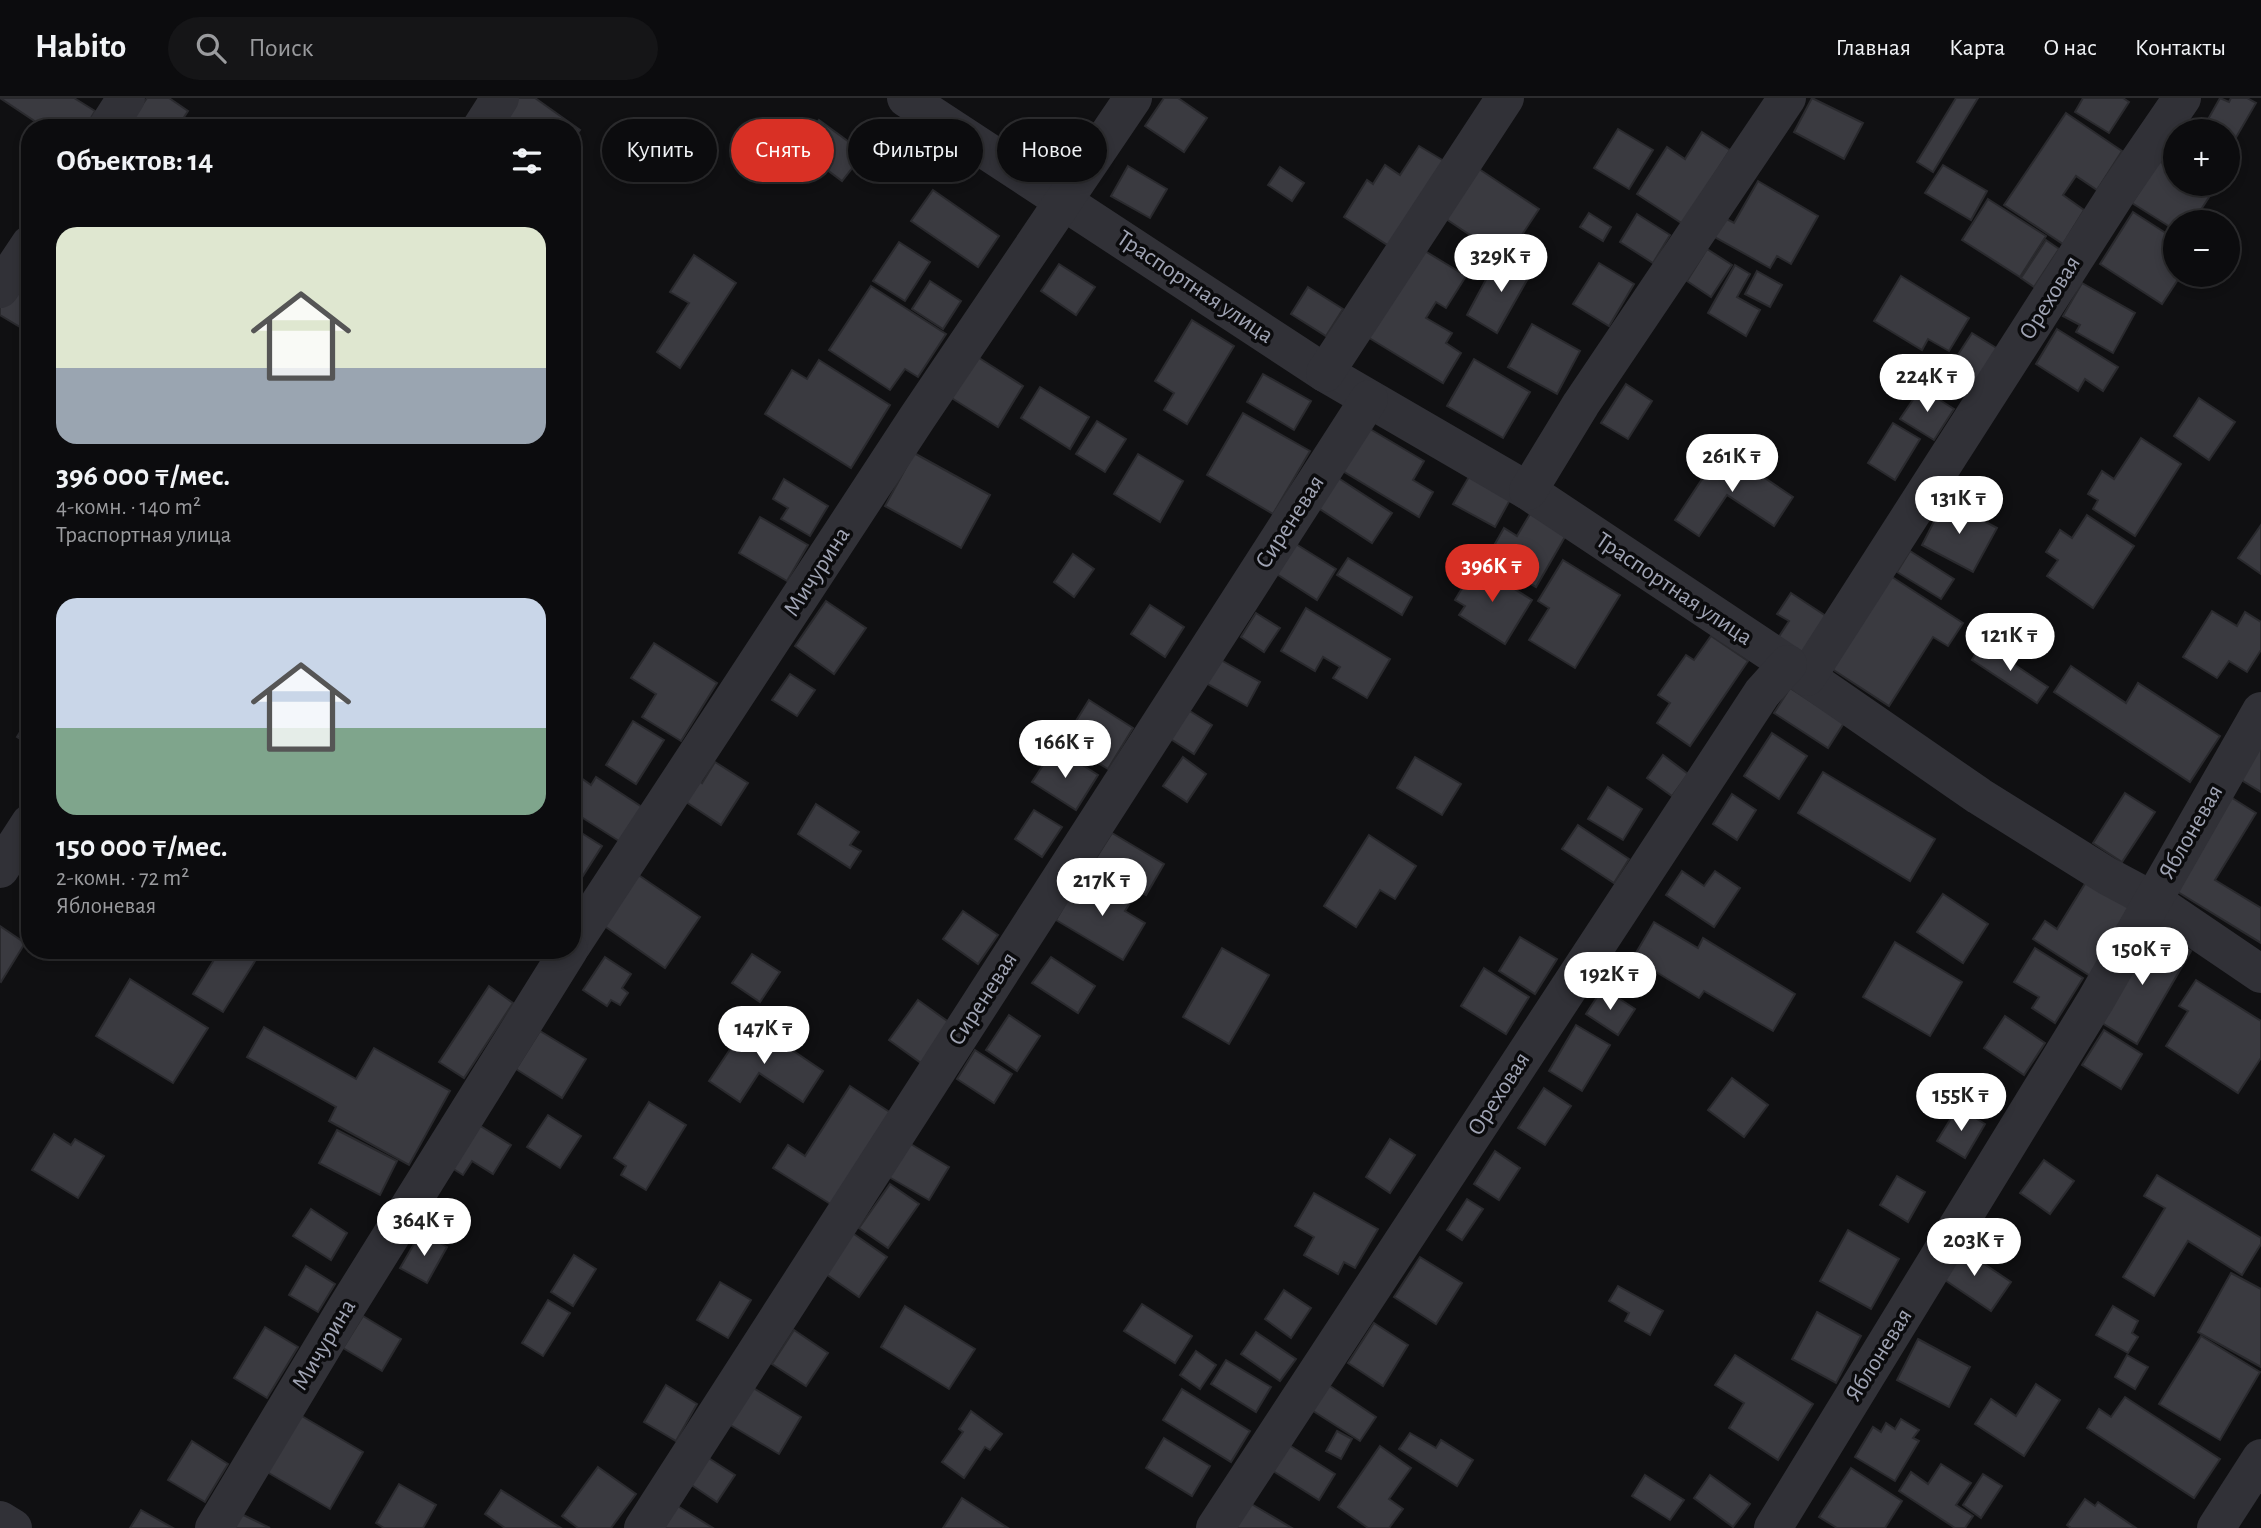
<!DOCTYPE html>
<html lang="ru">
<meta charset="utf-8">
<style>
:root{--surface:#0c0c0e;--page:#151517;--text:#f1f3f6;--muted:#9a9b9e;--line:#2c2c2e;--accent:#d93025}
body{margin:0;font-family:"Alegreya Sans",sans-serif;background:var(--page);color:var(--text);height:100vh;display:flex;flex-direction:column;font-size:26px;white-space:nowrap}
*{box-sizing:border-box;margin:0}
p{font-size:23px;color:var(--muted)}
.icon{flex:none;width:38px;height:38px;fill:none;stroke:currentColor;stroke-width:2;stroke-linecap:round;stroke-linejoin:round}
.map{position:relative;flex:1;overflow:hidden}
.sheet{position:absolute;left:21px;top:21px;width:560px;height:840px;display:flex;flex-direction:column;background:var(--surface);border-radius:28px;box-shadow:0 4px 10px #0003,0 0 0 2px var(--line)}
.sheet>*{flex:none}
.guide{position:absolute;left:602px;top:21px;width:665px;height:63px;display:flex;gap:14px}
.buttons{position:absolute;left:2163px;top:21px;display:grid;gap:14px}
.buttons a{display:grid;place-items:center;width:77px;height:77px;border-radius:50%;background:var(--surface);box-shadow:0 4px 10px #0003,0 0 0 2px var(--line);font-size:35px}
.price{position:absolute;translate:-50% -60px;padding:0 16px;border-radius:24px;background:#fff;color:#222;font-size:23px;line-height:46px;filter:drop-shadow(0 2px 4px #0008)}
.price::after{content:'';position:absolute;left:50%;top:42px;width:21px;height:16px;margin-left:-10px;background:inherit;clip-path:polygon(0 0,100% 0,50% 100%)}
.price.active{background:var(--accent);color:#fff}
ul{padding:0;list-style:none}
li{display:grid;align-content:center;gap:14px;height:371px;padding:0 35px}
li span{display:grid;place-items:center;height:217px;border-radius:21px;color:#555}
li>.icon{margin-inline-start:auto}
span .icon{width:126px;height:126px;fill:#fffc;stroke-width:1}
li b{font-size:30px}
h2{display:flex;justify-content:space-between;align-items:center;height:84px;padding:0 35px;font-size:30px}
.chip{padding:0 24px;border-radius:32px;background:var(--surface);box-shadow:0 4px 10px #0003,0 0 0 2px var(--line);font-size:24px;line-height:63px}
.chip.active{background:var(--accent);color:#fff}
header{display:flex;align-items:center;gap:42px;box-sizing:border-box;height:98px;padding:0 35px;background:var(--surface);border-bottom:2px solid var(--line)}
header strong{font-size:33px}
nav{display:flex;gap:38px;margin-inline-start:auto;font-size:24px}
.search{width:490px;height:63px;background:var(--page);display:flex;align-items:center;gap:18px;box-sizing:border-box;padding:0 24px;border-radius:38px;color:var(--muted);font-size:26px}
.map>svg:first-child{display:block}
</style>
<header>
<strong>Habito</strong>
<div class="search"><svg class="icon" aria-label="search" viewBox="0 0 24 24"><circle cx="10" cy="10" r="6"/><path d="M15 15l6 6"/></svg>Поиск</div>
<nav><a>Главная</a><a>Карта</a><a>О нас</a><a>Контакты</a></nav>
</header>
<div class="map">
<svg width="2261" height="1430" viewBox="0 0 2261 1430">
<rect width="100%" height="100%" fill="#101012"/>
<!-- building -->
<g fill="#3a3a40" stroke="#2a2a2e" stroke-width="2">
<path d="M0,0h74l21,13 -10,17h-40z"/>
<path d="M147,0h22l19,13 -11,17h-51z"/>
<path d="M513,0h22l45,32 -8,11v-13h-57l-15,-11z"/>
<path d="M1164,0h14l29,20 -23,34 -39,-26z"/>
<path d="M1812,0l51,25 -19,36 -50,-27z"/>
<path d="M1956,0h22l-45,74 -16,-10z"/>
<path d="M2083,0h40l6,4 -20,31 -34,-21z"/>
<path d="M2220,0l9,4 2,-4h16l9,5 -25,43 -3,-2v-13l-26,-1z"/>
<path d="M2066,15l56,38 -25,39 -21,-14 -13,19 21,15 -21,34 -59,-39z"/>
<path d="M819,22l45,33 -22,28 -44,-33z"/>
<path d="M1046,26l24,14 -21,34 -24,-14z"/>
<path d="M1618,31l35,21 -24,39 -35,-21z"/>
<path d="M1702,34l28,18 -47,74 -46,-30 30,-47 18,12z"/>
<path d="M1419,48l25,15 -55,85 -45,-29 23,-37 6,4 12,-19 15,10z"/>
<path d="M1467,63l72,48 -33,50 -72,-48z"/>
<path d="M2159,63l16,10v13h20l16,10 -18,28h-18v8l-43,-27z"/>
<path d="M1943,67l44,26 -16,29 -46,-27z"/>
<path d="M1128,68l39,23 -17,29 -39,-22z"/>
<path d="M1280,69l24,16 -12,18 -24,-16z"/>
<path d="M1758,83l60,35 -27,48 -14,-8 -7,12 -57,-32 10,-19 11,6z"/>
<path d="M933,92l66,46 -21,31 -67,-46z"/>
<path d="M1988,101l58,37 -26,41 -58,-37z"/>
<path d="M2133,114l42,27 -9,14 9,5v17h6l-19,29 -62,-40z"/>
<path d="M1589,115l22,14 -8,14 -23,-14z"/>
<path d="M1637,116l33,21 -17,28 -33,-21z"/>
<path d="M2046,142l13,9 -25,38 -13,-9z"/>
<path d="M899,144l31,20 -25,39 -32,-20z"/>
<path d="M1420,150l46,28 -20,32 -10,-6 -10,16 26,15 -6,10 15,10 -18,30 -77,-47z"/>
<path d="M1707,151l25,16 -21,32 -24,-16z"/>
<path d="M1514,155l21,13 -38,67 -30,-18 22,-41 10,6z"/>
<path d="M694,157l42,28 -56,85 -23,-16 32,-49 -19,-11z"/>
<path d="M1599,165l35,21 -25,42 -36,-22z"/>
<path d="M1059,166l36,23 -19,28 -35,-24z"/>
<path d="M1735,167l15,9 -13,23 23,13 -14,26 -38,-23z"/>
<path d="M1757,173l25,14 -12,22 -25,-13z"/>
<path d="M1901,178l68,42 -20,33 -21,-12 -6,11 -48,-29z"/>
<path d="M30,180v55l-30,-18v-16l9,-15 13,7z"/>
<path d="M930,183l31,20 -18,28 -31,-20z"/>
<path d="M2082,185l53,30 -22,40 -37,-21 4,-7 -17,-9z"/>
<path d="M871,188l75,48 -28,43 -13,-8 -15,21 -61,-40z"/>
<path d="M1308,189l35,22 -17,27 -35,-22z"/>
<path d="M1192,222l42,26 -47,78 -23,-14 10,-17 -19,-12z"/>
<path d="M1532,226l48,27 -23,43 -49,-27z"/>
<path d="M2057,231l61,38 -15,24 -18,-12 -7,12 -42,-27z"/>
<path d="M1972,235l26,16 -31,48 -26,-16z"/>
<path d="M976,258l47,30 -25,41 -48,-30z"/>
<path d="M1474,261l56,33 -27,46 -56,-32z"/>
<path d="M819,262l71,45 -39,63 -86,-54 27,-44 15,9z"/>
<path d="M1263,276l48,27 -17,29 -47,-28z"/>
<path d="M1626,286l26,17 -24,38 -27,-16z"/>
<path d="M1040,289l49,30 -19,32 -49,-31z"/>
<path d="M1921,290l33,21 -20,31 -34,-21z"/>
<path d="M2199,300l36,24 -26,38 -35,-24z"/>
<path d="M1243,315l67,38 -37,63 -66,-39z"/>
<path d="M1097,323l29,18 -21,33 -29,-18z"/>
<path d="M1893,325l27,16 -25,41 -27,-17z"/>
<path d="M1370,331l54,32 -11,19 20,12 -14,25 -83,-50z"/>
<path d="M2141,340l40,26 -46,72 -42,-27 5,-9 -10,-6 14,-23 12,8z"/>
<path d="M1722,351l71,48 -19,29 -47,-31 -28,41 -24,-16z"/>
<path d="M914,355l76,42 -29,53 -76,-42z"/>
<path d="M1138,356l45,27 -23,41 -46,-28z"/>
<path d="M1329,374l63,41 -20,30 -63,-41z"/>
<path d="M1470,377l41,23 -16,29 -42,-23z"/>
<path d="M784,381l44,27 -18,30 -29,-17 7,-11 -15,-9z"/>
<path d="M1945,402l52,28 -24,44 -51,-27z"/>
<path d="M1530,416l36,21 -30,52 -49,-29 17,-30 13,8z"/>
<path d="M2087,417l47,31 -41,62 -46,-32 11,-16 -12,-8 14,-22 12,8z"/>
<path d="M760,419l48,28 -21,36 -48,-28z"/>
<path d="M2261,427v49l-23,-16z"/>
<path d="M1291,443l45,28 -19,31 -45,-29z"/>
<path d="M1910,453l44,28 -13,20 -44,-27z"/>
<path d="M1073,456l21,15 -20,28 -20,-15z"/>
<path d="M1348,460l64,39 -10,18 -65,-40z"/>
<path d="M1563,462l57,35 -45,73 -46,-28 20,-32 -11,-7z"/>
<path d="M1476,467l56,35 -27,44 -46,-29 6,-9 -10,-6z"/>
<path d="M1889,477l74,48 -15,23 -15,-9 -44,69 -60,-39z"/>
<path d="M1791,495l38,25 -25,37 -26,-17 11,-17 -12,-7z"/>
<path d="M826,503l40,27 -32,46 -39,-28z"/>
<path d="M1150,507l34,22 -19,30 -34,-23z"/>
<path d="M1306,510l84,51 -23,39 -34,-20 7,-11 -17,-10 -8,14 -34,-20z"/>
<path d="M2212,513l25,15 8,-14 16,10v28l-14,22 -18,-11 -12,17 -34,-21z"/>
<path d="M1256,515l24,15 -16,24 -23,-15z"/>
<path d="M1711,538l37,25 -58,85 -33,-23 13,-20 -12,-8 28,-40 8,5z"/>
<path d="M654,545l63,40 -36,58 -39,-24 14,-23 -25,-16z"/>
<path d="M1982,545l66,44 -11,16 -65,-43z"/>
<path d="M1219,561l41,23 -13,24 -41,-23z"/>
<path d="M2071,568l55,37 12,-20 82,53 -30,46 -136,-90z"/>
<path d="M790,576l25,16 -18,26 -25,-16z"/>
<path d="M1790,590l54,35 -16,25 -54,-35z"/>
<path d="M1089,602l44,28 -25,41 -45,-27z"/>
<path d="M1185,610l27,17 -18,29 -28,-18z"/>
<path d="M30,618v29l-13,-8z"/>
<path d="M633,623l31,19 -28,44 -30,-19z"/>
<path d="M1772,635l35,23 -28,43 -35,-23z"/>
<path d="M2261,643v51l-23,-14z"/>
<path d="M1051,655l14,10 5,-6 28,18 -22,35 -44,-28z"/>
<path d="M1663,657l25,19 -16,22 -25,-18z"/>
<path d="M1183,659l23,17 -19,28 -24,-16z"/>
<path d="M1415,659l46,27 -19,31 -45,-27z"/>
<path d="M715,664l33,21 -27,42 -41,-27 13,-21 9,6z"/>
<path d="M1823,674l112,67 -25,42 -112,-68z"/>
<path d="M577,677l14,10 5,-8 49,32 -23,34 -50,-32v-29z"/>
<path d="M1608,689l34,22 -19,31 -35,-21z"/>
<path d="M2125,695l30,19 -33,50 -29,-19z"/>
<path d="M1732,696l24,16 -19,30 -24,-16z"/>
<path d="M2229,698l27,17 -41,67 46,28v35l-88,-54z"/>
<path d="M816,706l43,28 -9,13 11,6 -11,17 -52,-34z"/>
<path d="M1034,712l28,17 -20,30 -27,-18z"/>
<path d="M1578,727l51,34 -15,24 -52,-34z"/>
<path d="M572,729l30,19 -23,36 -7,-5z"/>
<path d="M1112,735l52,31 -18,31 -53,-32z"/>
<path d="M1369,737l47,31 -21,33 -15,-9 -24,37 -32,-21z"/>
<path d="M1682,773l22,15 11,-15 25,17 -26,39 -48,-32z"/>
<path d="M637,776l63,43 -35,51 -62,-43z"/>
<path d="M2088,781l50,32 -43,68 -62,-40 12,-18 12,8z"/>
<path d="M1078,784l21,13 8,-13 26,16 -8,13 20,12 -22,37 -67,-40z"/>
<path d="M1943,796l45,30 -25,39 -46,-31z"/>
<path d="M963,813l35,24 -20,29 -35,-25z"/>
<path d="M1654,824l44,26 5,-10 92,56 -22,37 -69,-40 -5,7 -66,-40z"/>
<path d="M0,828l25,17 -24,39 -1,-1z"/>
<path d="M2153,831l38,22 -54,93 -45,-27z"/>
<path d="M1520,839l37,22 -22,35 -36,-23z"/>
<path d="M1895,844l67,40 -32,54 -67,-39z"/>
<path d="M1222,850l47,27 -40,69 -46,-27z"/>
<path d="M2035,850l48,30 -28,45 -23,-15 7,-11 -25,-15z"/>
<path d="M220,852h42l-39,62 -30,-18z"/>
<path d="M752,856l28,18 -20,30 -28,-19z"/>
<path d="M605,859l26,17 -9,14 6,5 -8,12 -9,-5 -4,6 -24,-16z"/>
<path d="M1051,859l44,29 -17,27 -46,-30z"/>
<path d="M1484,870l45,29 -23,37 -45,-28z"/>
<path d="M130,881l78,49 -35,55 -77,-47z"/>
<path d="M2196,882l65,41v37l-23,35 -72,-47 22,-35 -9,-5z"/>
<path d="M489,888l24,17 -49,75 -25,-16z"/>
<path d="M1603,890l32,21 -17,26 -32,-21z"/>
<path d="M918,902l32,23 -29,40 -32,-23z"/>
<path d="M1009,917l31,21 -23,35 -31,-21z"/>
<path d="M2005,918l40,27 -21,32 -40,-27z"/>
<path d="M749,923l74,50 -20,31 -44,-29 -19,29 -31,-21z"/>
<path d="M1576,927l34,20 -28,46 -33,-20z"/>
<path d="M264,929l92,52 18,-31 76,43 -41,74 -80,-44 7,-14 -89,-50z"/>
<path d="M2104,932l38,24 -21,35 -39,-24z"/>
<path d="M540,933l46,28 -24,39 -46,-29z"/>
<path d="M975,952l37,24 -18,29 -37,-24z"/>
<path d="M1732,980l36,27 -24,32 -36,-27z"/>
<path d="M850,988l41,27 -59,92 -59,-37 15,-23 17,11z"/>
<path d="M1544,990l27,18 -26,39 -27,-17z"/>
<path d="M649,1004l37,23 -40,65 -25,-15 5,-9 -12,-8z"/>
<path d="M1958,1009l27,17 -20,34 -28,-17z"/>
<path d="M548,1017l33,21 -21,32 -33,-21z"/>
<path d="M474,1024l37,23 -18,29 -21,-13 -9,14 -16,-10z"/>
<path d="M337,1032l60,31 -17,34 -61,-32z"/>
<path d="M54,1036l17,11 4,-6 29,17 -26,42 -46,-28z"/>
<path d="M1390,1041l25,16 -25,38 -24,-16z"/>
<path d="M909,1045l40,24 -20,33 -40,-23z"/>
<path d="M1495,1053l25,17 -21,32 -25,-16z"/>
<path d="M2044,1062l30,21 -24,33 -30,-21z"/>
<path d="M2157,1077l104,63v6l-19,31 -54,-34 -34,55 -31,-19 42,-69 -21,-12z"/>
<path d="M1897,1078l28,16 -17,30 -28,-17z"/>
<path d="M890,1086l29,20 -31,44 -29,-20z"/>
<path d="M1314,1095l64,36 -23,39 -11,-6 -6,12 -34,-19 10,-18 -19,-11z"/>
<path d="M1467,1101l16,10 -21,31 -15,-10z"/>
<path d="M311,1111l36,24 -16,27 -38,-24z"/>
<path d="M1848,1132l51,29 -28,50 -51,-28z"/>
<path d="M421,1134l26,15 -20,36 -27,-15z"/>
<path d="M851,1134l36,25 -28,40 -36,-25z"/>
<path d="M1956,1147l55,37 -20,29 -55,-37z"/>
<path d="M574,1157l22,14 -23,37 -22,-14z"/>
<path d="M1420,1159l42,26 -26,41 -42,-27z"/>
<path d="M306,1168l29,18 -17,28 -29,-17z"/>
<path d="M2231,1175l30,16v78l-63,-35z"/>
<path d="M720,1184l31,18 -23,38 -31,-18z"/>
<path d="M1618,1188l45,25 -13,24 -25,-14 4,-8 -20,-12z"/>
<path d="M1284,1192l27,18 -20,30 -26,-19z"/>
<path d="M548,1202l22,13 -27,43 -21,-13z"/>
<path d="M1142,1206l50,32 -17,27 -51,-32z"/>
<path d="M905,1208l70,43 -26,40 -68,-42z"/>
<path d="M2113,1208l25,15 -6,12 6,4 -10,16 -32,-18z"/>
<path d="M1817,1214l44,24 -25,47 -44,-24z"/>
<path d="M363,1218l38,23 -19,32 -39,-23z"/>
<path d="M1374,1225l34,22 -25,41 -35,-23z"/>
<path d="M265,1229l33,20 -31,51 -33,-20z"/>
<path d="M794,1232l34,23 -22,33 -34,-22z"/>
<path d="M1256,1234l40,27 -16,22 -39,-27z"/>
<path d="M2201,1238l59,36 -40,68 -61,-36z"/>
<path d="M1918,1241l52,28 -21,40 -52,-27z"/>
<path d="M1196,1253l20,14 -16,24 -20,-14z"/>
<path d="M1735,1257l78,49 -35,56 -49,-32 15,-25 -29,-18z"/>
<path d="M2127,1257l21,12 -13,22 -20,-12z"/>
<path d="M1226,1262l45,27 -15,25 -45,-28z"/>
<path d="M1327,1286l49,33 -16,24 -50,-32z"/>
<path d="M2036,1286l24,16 -36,56 -49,-32 16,-25 25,17z"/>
<path d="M666,1287l31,19 -21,37 -32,-19z"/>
<path d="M750,1288l51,31 -22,37 -52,-31z"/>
<path d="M1182,1291l68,42 -19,31 -68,-42z"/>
<path d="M2125,1299l95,62 -26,39 -107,-70 12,-19 12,8z"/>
<path d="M971,1313l31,23 -12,16 -5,-3 -21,31 -22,-16 21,-30 -4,-3z"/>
<path d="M300,1317l63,37 -33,57 -63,-37z"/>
<path d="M1901,1321l18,11 -6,8 6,3 -24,40 -40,-24 18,-30 8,5 5,-9 9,6z"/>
<path d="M1337,1333l15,8 -11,20 -15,-8z"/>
<path d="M1410,1335l26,15 5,-8 32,20 -16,26 -58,-37z"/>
<path d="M1164,1340l46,28 -18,30 -46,-28z"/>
<path d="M192,1343l36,23 -23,38 -37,-22z"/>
<path d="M1289,1347l46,29 -16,26 -46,-29z"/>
<path d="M1380,1348l31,22 -22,31 14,10 -14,19h-21l-30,-21z"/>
<path d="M707,1359l28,18 -18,27 -27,-18z"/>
<path d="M1941,1366l30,19 -15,22 17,11 -8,12h-10l-56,-37 12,-19 17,12z"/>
<path d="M598,1369l38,27 -25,34h-33l-16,-12z"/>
<path d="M1851,1370l51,33 -17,27h-48l-18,-11z"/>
<path d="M1983,1376l19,12 -21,32 -18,-13z"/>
<path d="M1645,1377l39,25 -14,20 -38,-24z"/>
<path d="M1710,1377l40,29 -17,23 -39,-29z"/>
<path d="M399,1386l37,21 -13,23h-39l-8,-5z"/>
<path d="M501,1392l60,38h-56l-20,-14z"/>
<path d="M962,1400l46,30h-65z"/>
<path d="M2085,1401l10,7 3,-4 38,26h-65l-4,-3z"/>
<path d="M1248,1404l44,26h-59z"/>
<path d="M676,1407l37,23h-51z"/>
<path d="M141,1412l32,18h-43z"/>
<path d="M235,1413l35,17h-44z"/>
</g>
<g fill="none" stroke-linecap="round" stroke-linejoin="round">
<!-- minor -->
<g stroke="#313137" stroke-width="38">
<path d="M906,0l419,275 203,118 260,173 191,132 128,80 45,24 109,74"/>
<path d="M107,30l19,-30"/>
<path d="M481,30l19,-30"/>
<path d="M0,191l30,-45"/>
<path d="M1325,275l180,-275"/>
<path d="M1528,393l53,-87 206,-306"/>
<path d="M1807,579l310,-484 65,-95"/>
<path d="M0,771l30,-46"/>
<path d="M572,847l345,-527 216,-320"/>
<path d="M0,1422l13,8"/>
<path d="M214,1430l132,-220 223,-358"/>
<path d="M643,1430l726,-1129"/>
<path d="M1215,1430l547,-835 26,-29"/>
<path d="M1773,1430l323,-528 165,-289"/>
<path d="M2216,1430l45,-70"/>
</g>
</g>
<g text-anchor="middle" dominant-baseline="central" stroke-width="7" stroke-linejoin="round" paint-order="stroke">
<!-- street labels -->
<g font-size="24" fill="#a0a4b4" stroke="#0b0b0d">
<text transform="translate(1195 189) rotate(34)">Траспортная улица</text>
<text transform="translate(2050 200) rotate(-58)">Ореховая</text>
<text transform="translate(1290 424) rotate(-57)">Сиреневая</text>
<text transform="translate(817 474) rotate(-57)">Мичурина</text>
<text transform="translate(1674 491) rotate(34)">Траспортная улица</text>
<text transform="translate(2191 734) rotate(-60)">Яблоневая</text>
<text transform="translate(983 901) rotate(-57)">Сиреневая</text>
<text transform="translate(1499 996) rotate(-57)">Ореховая</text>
<text transform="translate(324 1247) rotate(-59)">Мичурина</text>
<text transform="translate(1879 1257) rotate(-58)">Яблоневая</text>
</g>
</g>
</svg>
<div class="buttons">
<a>+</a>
<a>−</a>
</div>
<b class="price" style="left:1501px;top:196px">329K ₸</b>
<b class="price" style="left:1927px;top:316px">224K ₸</b>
<b class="price" style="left:1732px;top:396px">261K ₸</b>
<b class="price" style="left:1959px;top:438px">131K ₸</b>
<b class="price active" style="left:1492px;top:506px">396K ₸</b>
<b class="price" style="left:2010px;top:575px">121K ₸</b>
<b class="price" style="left:1065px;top:682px">166K ₸</b>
<b class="price" style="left:1102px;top:820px">217K ₸</b>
<b class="price" style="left:2142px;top:889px">150K ₸</b>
<b class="price" style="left:1610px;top:914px">192K ₸</b>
<b class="price" style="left:764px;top:968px">147K ₸</b>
<b class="price" style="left:1961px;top:1035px">155K ₸</b>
<b class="price" style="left:424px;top:1160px">364K ₸</b>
<b class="price" style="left:1974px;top:1180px">203K ₸</b>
<div class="guide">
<a class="chip">Купить</a>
<a class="chip active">Снять</a>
<a class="chip">Фильтры</a>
<a class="chip">Новое</a>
</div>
<section class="sheet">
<h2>Объектов: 14<svg class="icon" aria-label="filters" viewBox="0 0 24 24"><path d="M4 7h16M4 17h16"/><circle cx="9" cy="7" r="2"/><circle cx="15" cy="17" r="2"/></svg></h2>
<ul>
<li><span style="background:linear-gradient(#dfe7d0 65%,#9aa5b1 0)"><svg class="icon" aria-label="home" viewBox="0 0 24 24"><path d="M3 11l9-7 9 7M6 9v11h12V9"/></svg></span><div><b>396 000 ₸/мес.</b><p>4-комн. · 140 m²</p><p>Траспортная улица</p></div></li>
<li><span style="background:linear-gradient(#c9d6e8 60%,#7fa58c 0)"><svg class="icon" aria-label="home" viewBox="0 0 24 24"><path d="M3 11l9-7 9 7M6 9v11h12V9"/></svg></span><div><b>150 000 ₸/мес.</b><p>2-комн. · 72 m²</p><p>Яблоневая</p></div></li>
</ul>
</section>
</div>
